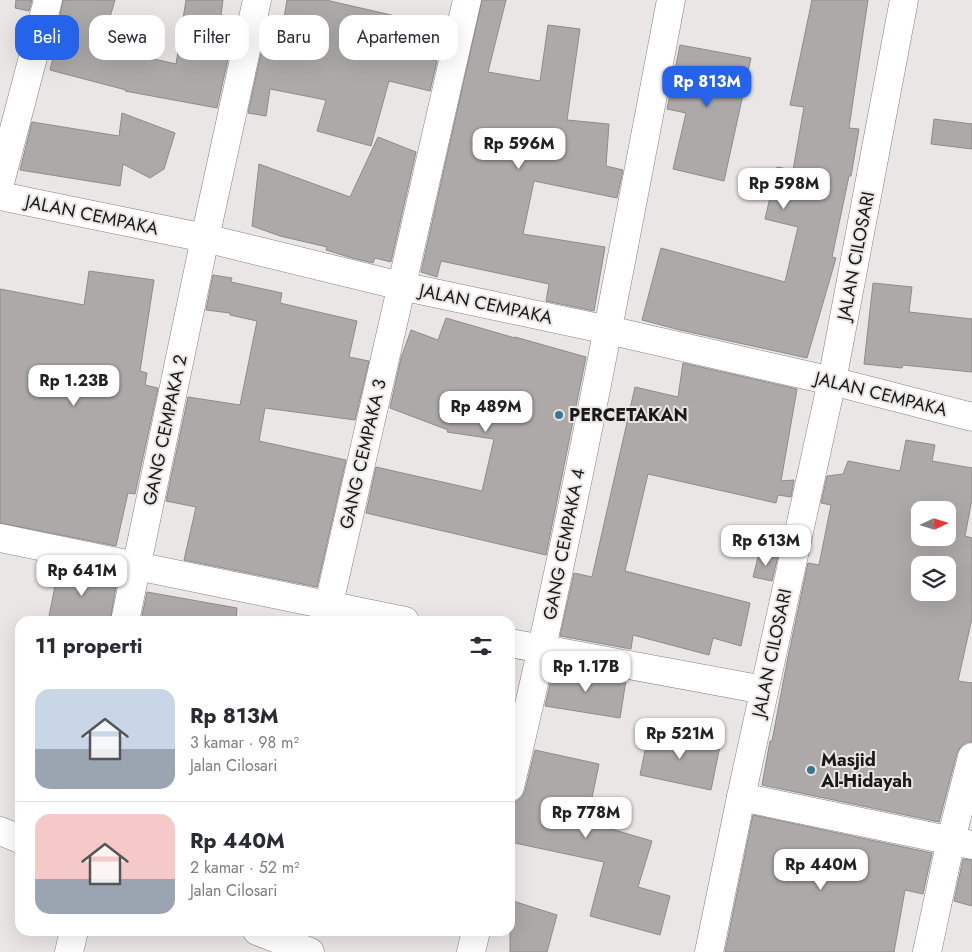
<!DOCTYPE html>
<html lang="id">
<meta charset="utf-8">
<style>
:root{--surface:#fff;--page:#f7f7f7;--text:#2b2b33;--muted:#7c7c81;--line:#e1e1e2;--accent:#2563eb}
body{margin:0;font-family:Jost,sans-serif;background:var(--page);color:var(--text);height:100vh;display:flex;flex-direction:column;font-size:19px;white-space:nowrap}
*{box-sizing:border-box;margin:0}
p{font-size:16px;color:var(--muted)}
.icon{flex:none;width:28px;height:28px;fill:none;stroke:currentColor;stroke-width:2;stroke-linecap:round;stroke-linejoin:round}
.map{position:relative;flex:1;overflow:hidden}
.side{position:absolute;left:15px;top:616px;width:500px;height:320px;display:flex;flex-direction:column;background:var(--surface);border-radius:15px;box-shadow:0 5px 20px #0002}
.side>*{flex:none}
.hud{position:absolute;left:15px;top:15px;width:500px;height:45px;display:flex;gap:10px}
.needle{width:32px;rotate:86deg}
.controls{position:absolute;left:911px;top:501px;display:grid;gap:10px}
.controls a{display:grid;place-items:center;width:45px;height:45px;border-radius:10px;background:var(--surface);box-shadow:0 5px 20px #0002;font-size:25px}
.price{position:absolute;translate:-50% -42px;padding:0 11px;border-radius:10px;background:#fff;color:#222;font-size:16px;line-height:32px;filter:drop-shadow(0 1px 2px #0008)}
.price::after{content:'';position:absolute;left:50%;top:30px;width:15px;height:11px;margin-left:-8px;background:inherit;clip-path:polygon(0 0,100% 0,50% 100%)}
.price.selected{background:var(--accent);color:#fff}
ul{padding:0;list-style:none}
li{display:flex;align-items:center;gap:15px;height:125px;padding:0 20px}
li+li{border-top:1px solid var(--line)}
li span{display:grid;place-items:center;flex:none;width:140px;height:100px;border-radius:15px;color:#555}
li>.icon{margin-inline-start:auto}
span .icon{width:60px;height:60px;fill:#fffc;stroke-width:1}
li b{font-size:21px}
h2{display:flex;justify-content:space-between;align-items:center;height:60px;padding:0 20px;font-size:21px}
.pill{padding:0 18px;border-radius:15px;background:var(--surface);box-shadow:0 5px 20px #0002;font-size:18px;line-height:45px}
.pill.selected{background:var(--accent);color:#fff}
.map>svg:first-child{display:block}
</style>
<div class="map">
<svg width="972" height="952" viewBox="0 0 972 952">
<rect width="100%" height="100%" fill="#eae6e5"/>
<!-- building -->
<g fill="#ada9a9" stroke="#8f8b8b" fill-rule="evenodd">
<path d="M16,0h16l-3,11 -14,-3z"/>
<path d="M63,0h52l-14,47 75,17 10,-64h37l-2,15 16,4 -20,89 -92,-17 1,-1 -76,-20 12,-49 -3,-1z"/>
<path d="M287,0h39l91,21 -7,33 27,7 -7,30 -41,-10 -18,65 -54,-15 9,-31 -56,-11 -4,27 -18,-3 19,-87 15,3z"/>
<path d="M482,0h24l-18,72 52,9 8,-56 32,4 -13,91 42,4 -3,42 17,4 -6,28 -83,-17 -11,53 82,13 -11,64 -48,-10 3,-17 -108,-23 -4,16 -16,-5z"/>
<path d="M812,0h56l-19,128 10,1 -8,47h-2l-17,81 4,1 -29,100 -127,-28 -38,-10 19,-72 124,34 13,-55 -33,-8 12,-52 16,3 11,-63 -14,-2z"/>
<path d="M680,45l71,13 -27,123 -51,-12 13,-56 -19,-4z"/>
<path d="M122,113l53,20 -11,36 -14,9 -27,-14 -3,22 -100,-16 12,-48 87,14z"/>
<path d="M934,119l38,5v25l-41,-5z"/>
<path d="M378,137l38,15 -25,110 -16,-4 -2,5 -21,-5 -26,-8 1,-3 -47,-11 -28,-10 7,-62 91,33z"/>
<path d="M89,271l65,9 -14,91 7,2 -2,12 13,3 -23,106 -7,-1 -12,53 -116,-23v-234l84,16z"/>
<path d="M213,275l19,3 -1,4 51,11 -2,10 77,18 -8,36 20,4 -14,59 -90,-12 -6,33 87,19 -29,127 -133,-27 12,-53 -30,-6 22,-104 52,8 17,-84 -27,-6v-2l-24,-3z"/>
<path d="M873,283l39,4 -3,25 63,7v53l-69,-7 -1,3 -38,-4z"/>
<path d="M446,318l69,20v-1l71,20 -40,198 -180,-42 10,-46 106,24 12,-52 -47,-7 1,-2 -58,-22 11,-50 10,-28 27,10z"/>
<path d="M683,363l114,26 -16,92 13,-1 -3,17 -13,-2 -2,8 -128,-29 -23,97 125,32 -9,43 -28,-8 -4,17 -76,-20 -2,14 -71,-13 14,-63 18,4 43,-190 43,10z"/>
<path d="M906,440l29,5 -3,16 40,7v31l-7,37 7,2v80l-14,63 14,2v59h-5l-6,4 -4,7 -18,69 -177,-37 8,-44h2l16,-84 20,-94 11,2 12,-60 -10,-2 6,-27 16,-2 5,-13 52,10zM920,510h28v28h-28zM920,565h28v27h-28z"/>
<path d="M759,553l19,3 -6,25 -19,-4z"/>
<path d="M59,566l50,10 -2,8 9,2 -6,35h-62z"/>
<path d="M147,592l90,16 -1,13h-95z"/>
<path d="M554,667l72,13 -6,38 -75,-12z"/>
<path d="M649,731l71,15 -9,44 -71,-15z"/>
<path d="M535,750l64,14 -12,58 65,19 -14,46 32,9 -10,39 -70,-19 14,-54 -94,-20v-40h5l6,-4 4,-7z"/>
<path d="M753,815l179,38 -9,41 -18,-4 -11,62h-169z"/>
<path d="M963,859l9,1v46l-18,-5z"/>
<path d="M510,900l47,15 -10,37h-37z"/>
</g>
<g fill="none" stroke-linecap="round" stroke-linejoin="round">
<!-- minor casing -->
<g stroke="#848180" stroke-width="29">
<g id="minor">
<path d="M0,183l48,-183"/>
<path d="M0,196l205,42 196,48 207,44 224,51 140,36"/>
<path d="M0,538l405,83"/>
<path d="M125,621l80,-383 52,-238"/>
<path d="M325,621l142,-621"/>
<path d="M510,643l254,47"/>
<path d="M510,787c62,-261 111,-524 161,-787"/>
<path d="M741,797l231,48"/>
<path d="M0,831l20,8"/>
<path d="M257,931l53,21"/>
<path d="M69,952l5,-21"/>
<path d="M471,952l5,-21"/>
<path d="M709,952l32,-155 91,-416 72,-381"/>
<path d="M927,952l24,-112 21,-83"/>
</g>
</g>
<!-- minor -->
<use href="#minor" stroke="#fff" stroke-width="28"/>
</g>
<!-- markers -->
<g fill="#39768d" stroke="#eae6e5" stroke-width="2">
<circle cx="559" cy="415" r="5"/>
<circle cx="811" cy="770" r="5"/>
</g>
<g text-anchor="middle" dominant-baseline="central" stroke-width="4" stroke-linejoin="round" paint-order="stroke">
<!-- street labels -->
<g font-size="18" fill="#1a1818" stroke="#eae6e5">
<text transform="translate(92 215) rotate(12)">JALAN CEMPAKA</text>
<text transform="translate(856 256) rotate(-79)">JALAN CILOSARI</text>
<text transform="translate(486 304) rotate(12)">JALAN CEMPAKA</text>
<text transform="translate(881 394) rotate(14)">JALAN CEMPAKA</text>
<text transform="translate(165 430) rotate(-78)">GANG CEMPAKA 2</text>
<text transform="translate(363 454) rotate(-77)">GANG CEMPAKA 3</text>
<text transform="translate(564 544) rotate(-79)">GANG CEMPAKA 4</text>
<text transform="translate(772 653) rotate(-78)">JALAN CILOSARI</text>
</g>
<!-- poi labels -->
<g font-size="18" font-weight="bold" fill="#1a1818" stroke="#eae6e5" text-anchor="start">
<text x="569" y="415">PERCETAKAN</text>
<text x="821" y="760">Masjid<tspan x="821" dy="21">Al-Hidayah</tspan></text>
</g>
</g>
</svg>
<div class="controls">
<a><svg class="needle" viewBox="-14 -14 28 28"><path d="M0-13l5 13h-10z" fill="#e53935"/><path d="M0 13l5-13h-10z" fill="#7c7c81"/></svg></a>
<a><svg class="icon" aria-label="layers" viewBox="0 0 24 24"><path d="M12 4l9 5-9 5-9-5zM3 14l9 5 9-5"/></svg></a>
</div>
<b class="price selected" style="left:707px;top:108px">Rp 813M</b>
<b class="price" style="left:519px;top:170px">Rp 596M</b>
<b class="price" style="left:784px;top:210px">Rp 598M</b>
<b class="price" style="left:74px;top:407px">Rp 1.23B</b>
<b class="price" style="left:486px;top:433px">Rp 489M</b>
<b class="price" style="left:766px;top:567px">Rp 613M</b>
<b class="price" style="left:82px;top:597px">Rp 641M</b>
<b class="price" style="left:586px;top:693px">Rp 1.17B</b>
<b class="price" style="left:680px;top:760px">Rp 521M</b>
<b class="price" style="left:586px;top:839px">Rp 778M</b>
<b class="price" style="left:821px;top:891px">Rp 440M</b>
<div class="hud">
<a class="pill selected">Beli</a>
<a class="pill">Sewa</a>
<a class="pill">Filter</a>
<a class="pill">Baru</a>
<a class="pill">Apartemen</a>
</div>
<section class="side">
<h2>11 properti<svg class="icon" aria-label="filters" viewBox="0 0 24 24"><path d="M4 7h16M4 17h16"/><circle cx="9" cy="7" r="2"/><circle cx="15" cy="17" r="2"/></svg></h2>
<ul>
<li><span style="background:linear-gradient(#c9d6e8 60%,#9aa5b1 0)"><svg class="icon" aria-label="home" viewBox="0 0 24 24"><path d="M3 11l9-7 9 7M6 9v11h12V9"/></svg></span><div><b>Rp 813M</b><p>3 kamar · 98 m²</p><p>Jalan Cilosari</p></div></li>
<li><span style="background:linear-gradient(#f6c9c9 65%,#9aa5b1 0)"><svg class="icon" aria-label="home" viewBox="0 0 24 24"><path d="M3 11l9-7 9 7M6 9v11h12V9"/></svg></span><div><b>Rp 440M</b><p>2 kamar · 52 m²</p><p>Jalan Cilosari</p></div></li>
</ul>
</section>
</div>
